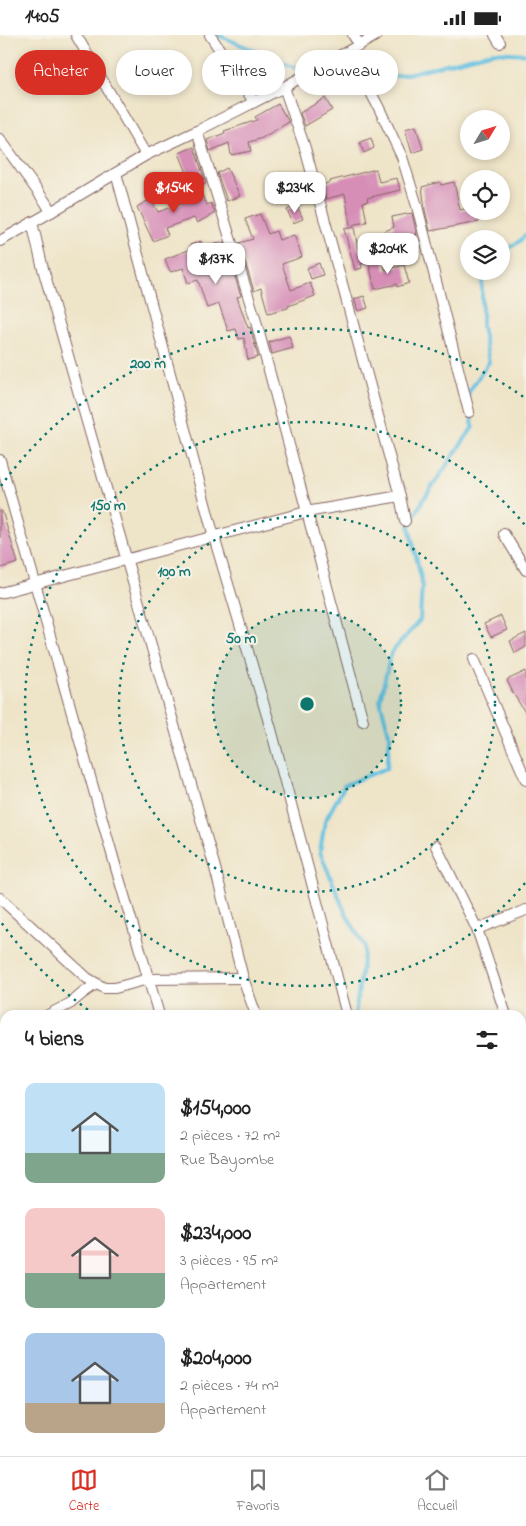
<!DOCTYPE html>
<html lang="fr">
<meta charset="utf-8">
<style>
:root{--surface:#fff;--page:#f2f2f2;--text:#222;--muted:#767676;--line:#e0e0e0;--accent:#d93025}
body{margin:0;font-family:"Indie Flower",sans-serif;background:var(--page);color:var(--text);height:100vh;display:flex;flex-direction:column;font-size:19px;white-space:nowrap}
*{box-sizing:border-box;margin:0}
p{font-size:16px;color:var(--muted)}
.icon{flex:none;width:28px;height:28px;fill:none;stroke:currentColor;stroke-width:2;stroke-linecap:round;stroke-linejoin:round}
.map{position:relative;flex:1;overflow:hidden}
.sheet{position:absolute;left:0px;top:975px;width:526px;height:446px;display:flex;flex-direction:column;background:var(--surface);border-radius:15px 15px 0 0;box-shadow:0 2px 8px #0003}
.sheet>*{flex:none}
.banner{position:absolute;left:15px;top:15px;width:496px;height:45px;display:flex;gap:10px}
.needle{width:32px;rotate:52deg}
.buttons{position:absolute;left:460px;top:75px;display:grid;gap:10px}
.buttons a{display:grid;place-items:center;width:50px;height:50px;border-radius:50%;background:var(--surface);box-shadow:0 2px 8px #0003;font-size:25px}
.price{position:absolute;translate:-50% -42px;padding:0 11px;border-radius:10px;background:#fff;color:#222;font-size:16px;line-height:32px;filter:drop-shadow(0 1px 2px #0008)}
.price::after{content:'';position:absolute;left:50%;top:30px;width:15px;height:11px;margin-left:-8px;background:inherit;clip-path:polygon(0 0,100% 0,50% 100%)}
.price.selected{background:var(--accent);color:#fff}
ul{padding:0;list-style:none}
li{display:flex;align-items:center;gap:15px;height:125px;padding:0 25px}
li span{display:grid;place-items:center;flex:none;width:140px;height:100px;border-radius:10px;color:#555}
li>.icon{margin-inline-start:auto}
span .icon{width:60px;height:60px;fill:#fffc;stroke-width:1}
li b{font-size:21px}
h2{display:flex;justify-content:space-between;align-items:center;height:60px;padding:0 25px;font-size:21px}
.chip{padding:0 18px;border-radius:22px;background:var(--surface);box-shadow:0 2px 8px #0003;font-size:18px;line-height:45px}
.chip.selected{background:var(--accent);color:#fff}
.status{display:flex;justify-content:space-between;align-items:center;height:35px;padding:0 25px;background:var(--surface);direction:ltr}
.status svg{height:14px;fill:currentColor}
.tab-bar{display:flex;justify-content:space-around;align-items:center;height:70px;border-top:1px solid var(--line);background:var(--surface);font-size:14px;color:var(--muted)}
.tab-bar a{display:grid;justify-items:center;gap:2px}
.tab-bar .selected{color:var(--accent)}
.map>svg:first-child{display:block}
</style>
<div class="status"><b>14:05</b><svg viewBox="0 0 49 12"><path d="M0 12V9h3v3zM5 12V6h3v6zM10 12V3h3v9zM15 12V0h3v12zM26 1h20v11H26zM47 4h2v5h-2z"/></svg></div>
<div class="map">
<svg width="526" height="1421" viewBox="0 0 526 1421">
<rect width="100%" height="100%" fill="#f7f3e8"/>
<filter id="ink" filterUnits="userSpaceOnUse"><feTurbulence type="fractalNoise" baseFrequency=".02" numOctaves="2"/><feDisplacementMap in="SourceGraphic" scale="10" xChannelSelector="R" yChannelSelector="G"/><feConvolveMatrix kernelMatrix="1 2 1 2 8 2 1 2 1" color-interpolation-filters="sRGB"/></filter>
<filter id="wash" filterUnits="userSpaceOnUse"><feTurbulence type="fractalNoise" baseFrequency=".0096" numOctaves="4" result="noise"/><feDisplacementMap in="SourceGraphic" scale="20" xChannelSelector="R" yChannelSelector="G"/><feGaussianBlur stdDeviation="1.12" result="paint"/><feColorMatrix in="noise" values="0 0 0 0 0 0 0 0 0 0 0 0 0 0 0 0 0 1.4 0 .05"/><feComposite in="paint" operator="in"/></filter>
<g filter="url(#wash)">
<rect width="100%" height="100%" fill="#eee4c8"/>
<g fill="none" stroke-linecap="round" stroke-linejoin="round">
<!-- stream -->
<g stroke="#63c0e1" stroke-width="4">
<path d="M218,0l119,51 70,-12 87,-22 32,2"/>
<path d="M501,218l19,-12 6,-7"/>
<path d="M469,360l-1,-2 21,-31 -7,-35v-42l2,-14"/>
<path d="M355,980l10,-68 -20,-35 -25,-60 5,-31 20,-36 42,-17 3,-30 -10,-38 11,-47 29,-33 2,-38 -13,-56 14,-26 50,-73 -2,-15"/>
<path d="M53,1421v-5"/>
</g>
</g>
<g id="blocks">
<!-- building -->
<g fill="#d68eb7">
<path d="M325,63l7,12 -27,16 -5,-13z"/>
<path d="M278,69l11,18 -27,16 -13,4 2,9 -20,4 -2,-12 -19,8 -3,-11 18,-7 -1,-2 33,-11 -2,-3z"/>
<path d="M416,91l7,23 -11,4 -7,-24z"/>
<path d="M371,103l3,10 -10,5 -4,-11z"/>
<path d="M194,112l12,36 -13,5 -14,-35z"/>
<path d="M227,133l13,28 -13,5 -10,-28z"/>
<path d="M376,134l3,13 18,-4 3,12 -33,8 1,3 -5,1 4,20 -17,3 -5,-31 -19,5 -4,-14 9,-3 -1,-1z"/>
<path d="M440,147l1,3 13,-3 6,28 9,-2v3h8l2,11 -49,9 -5,-21 -3,-23z"/>
<path d="M200,156l7,14 4,-2 4,10 -18,10 -3,-5 -29,10 3,7 -15,6 -16,-34 14,-8 7,13 25,-9 -1,-4z"/>
<path d="M297,170l6,14 -10,4 -6,-13z"/>
<path d="M412,178l5,22h-2l2,15 -11,2 -3,-15 -16,6 -4,-11 11,-5 -2,-10z"/>
<path d="M260,179l8,20 8,-3 3,9 15,-5 8,22 -20,7 9,26 19,-7 5,13 -27,10v2l-20,5 -7,-25 -7,3 -15,-48 14,-4 -8,-20z"/>
<path d="M354,192l4,23 8,-3 5,14 -10,3 1,4 -7,2 -11,-41z"/>
<path d="M201,206l2,6 21,-5 17,54 -4,1 11,31 2,-1 8,30 -10,3 -4,-22 -5,1 -3,-10 -8,2 -9,-27 -12,4 -9,-28 -10,3 -5,-15 -12,4 -2,-3 -4,-10 26,-10 -1,-4z"/>
<path d="M383,224l2,11 19,-5 5,18 -12,4v-3l-22,5 -6,-26z"/>
<path d="M319,228l4,12 -12,4 -4,-11z"/>
<path d="M364,261l4,12 -10,3 -4,-12z"/>
<path d="M289,301l4,12 -21,6 -3,-12z"/>
<path d="M0,476h2l16,52 -18,5z"/>
<path d="M501,581l6,14 -16,7 -7,-13z"/>
<path d="M526,598v14l-11,6 -5,-12z"/>
<path d="M526,636v43l-13,-21 -6,-13z"/>
</g>
</g>
</g>
<g filter="url(#ink)">
<use href="#blocks" fill-opacity="0" stroke="#836462" stroke-width="1"/>
<g fill="none" stroke-linecap="round" stroke-linejoin="round">
<!-- street casing -->
<g stroke="#836462" stroke-width="12">
<g id="street">
<path d="M76,0l70,120"/>
<path d="M210,0l44,67"/>
<path d="M353,0l7,10"/>
<path d="M495,0l5,8"/>
<path d="M349,16l30,57 23,49 15,49 52,206"/>
<path d="M284,52l21,61 95,348 5,25"/>
<path d="M197,96l58,187 108,403"/>
<path d="M0,104l46,64 5,9"/>
<path d="M116,138l98,364 57,192 76,286"/>
<path d="M32,187l10,43 173,603 28,110 13,37"/>
<path d="M0,206l51,-29 95,-57 51,-24 87,-44 93,-52"/>
<path d="M0,425l116,408 43,147"/>
<path d="M504,499l22,36"/>
<path d="M0,558l306,-81 94,-16"/>
<path d="M474,624l52,121"/>
<path d="M436,811l41,83 29,86"/>
<path d="M0,863l87,80 17,10h11l33,-9 95,-1"/>
<path d="M477,894l49,-19"/>
<path d="M48,980l23,-12 12,-10 13,-9"/>
<path d="M0,1003l5,-2"/>
<path d="M521,1023l5,13"/>
<path d="M0,1071l5,-3"/>
<path d="M0,1116l5,9"/>
<path d="M521,1248l5,-3"/>
<path d="M0,1260l5,6"/>
<path d="M521,1284l5,11"/>
<path d="M354,1416l2,5"/>
<path d="M483,1416l2,5"/>
<path d="M271,1421l7,-5"/>
</g>
</g>
<!-- street -->
<use href="#street" stroke="#fff" stroke-width="10"/>
</g>
</g>
<!-- distance rings -->
<circle cx="307" cy="669" r="94" fill="#0f766e" fill-opacity=".12"/>
<g fill="none" stroke="#0f766e" stroke-width="2.5" stroke-dasharray="2.5 5">
<circle cx="307" cy="669" r="94"/>
<circle cx="307" cy="669" r="188"/>
<path d="M525 848A282 282 0 1 1 525 490"/>
<path d="M94 979A376 376 0 0 1 1 887M1 451A376 376 0 0 1 525 363"/>
</g>
<circle cx="307" cy="669" r="8" fill="#0f766e" stroke="#f7f3e8" stroke-width="2.5"/>
<g font-size="15" text-anchor="middle" font-weight="bold" fill="#0f766e" stroke="#f7f3e8" stroke-width="4" stroke-linejoin="round" paint-order="stroke">
<text x="148" y="333">200 m</text>
<text x="108" y="475">150 m</text>
<text x="174" y="541">100 m</text>
<text x="241" y="608">50 m</text>
</g>
</svg>
<div class="buttons">
<a><svg class="needle" viewBox="-14 -14 28 28"><path d="M0-13l5 13h-10z" fill="#e53935"/><path d="M0 13l5-13h-10z" fill="#767676"/></svg></a>
<a><svg class="icon" aria-label="locate" viewBox="0 0 24 24"><circle cx="12" cy="12" r="6"/><path d="M12 2v4M12 18v4M2 12h4M18 12h4"/></svg></a>
<a><svg class="icon" aria-label="layers" viewBox="0 0 24 24"><path d="M12 4l9 5-9 5-9-5zM3 14l9 5 9-5"/></svg></a>
</div>
<b class="price selected" style="left:174px;top:179px">$154K</b>
<b class="price" style="left:295px;top:179px">$234K</b>
<b class="price" style="left:388px;top:240px">$204K</b>
<b class="price" style="left:216px;top:250px">$137K</b>
<div class="banner">
<a class="chip selected">Acheter</a>
<a class="chip">Louer</a>
<a class="chip">Filtres</a>
<a class="chip">Nouveau</a>
</div>
<section class="sheet">
<h2>4 biens<svg class="icon" aria-label="filters" viewBox="0 0 24 24"><path d="M4 7h16M4 17h16"/><circle cx="9" cy="7" r="2"/><circle cx="15" cy="17" r="2"/></svg></h2>
<ul>
<li><span style="background:linear-gradient(#bfe0f5 70%,#7fa58c 0)"><svg class="icon" aria-label="home" viewBox="0 0 24 24"><path d="M3 11l9-7 9 7M6 9v11h12V9"/></svg></span><div><b>$154,000</b><p>2 pièces · 72 m²</p><p>Rue Bayombe</p></div></li>
<li><span style="background:linear-gradient(#f6c9c9 65%,#7fa58c 0)"><svg class="icon" aria-label="home" viewBox="0 0 24 24"><path d="M3 11l9-7 9 7M6 9v11h12V9"/></svg></span><div><b>$234,000</b><p>3 pièces · 95 m²</p><p>Appartement</p></div></li>
<li><span style="background:linear-gradient(#a9c7e8 70%,#b9a48a 0)"><svg class="icon" aria-label="home" viewBox="0 0 24 24"><path d="M3 11l9-7 9 7M6 9v11h12V9"/></svg></span><div><b>$204,000</b><p>2 pièces · 74 m²</p><p>Appartement</p></div></li>
</ul>
</section>
</div>
<nav class="tab-bar">
<a class="selected"><svg class="icon" aria-label="map" viewBox="0 0 24 24"><path d="M3 6l6-2 6 2 6-2v14l-6 2-6-2-6 2zM9 4v14M15 6v14"/></svg>Carte</a>
<a><svg class="icon" aria-label="saved" viewBox="0 0 24 24"><path d="M7 4h10v16l-5-4-5 4z"/></svg>Favoris</a>
<a><svg class="icon" aria-label="home" viewBox="0 0 24 24"><path d="M3 11l9-7 9 7M6 9v11h12V9"/></svg>Accueil</a>
</nav>
